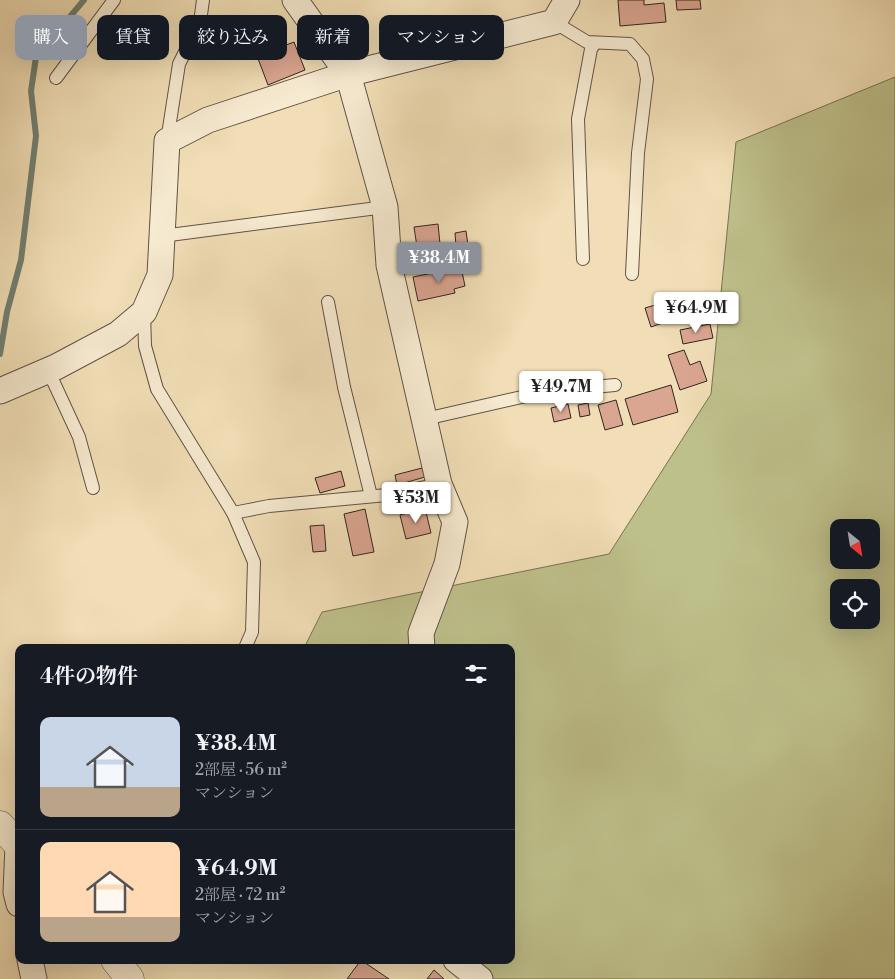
<!DOCTYPE html>
<html lang="ja">
<meta charset="utf-8">
<style>
:root{--surface:#171b24;--page:#20242c;--text:#f1f3f6;--muted:#9ea1a6;--line:#363941;--accent:#8c9099}
body{margin:0;font-family:"Libre Bodoni","Noto Serif JP",serif;background:var(--page);color:var(--text);height:100vh;display:flex;flex-direction:column;font-size:19px;white-space:nowrap}
*{box-sizing:border-box;margin:0}
p{font-size:16px;color:var(--muted)}
.icon{flex:none;width:28px;height:28px;fill:none;stroke:currentColor;stroke-width:2;stroke-linecap:round;stroke-linejoin:round}
.map{position:relative;flex:1;overflow:hidden}
.sheet{position:absolute;left:15px;top:644px;width:500px;height:320px;display:flex;flex-direction:column;background:var(--surface);border-radius:10px;box-shadow:0 5px 20px #0002}
.sheet>*{flex:none}
.hud{position:absolute;left:15px;top:15px;width:500px;height:45px;display:flex;gap:10px}
.needle{width:32px;rotate:150deg}
.fabs{position:absolute;left:830px;top:519px;display:grid;gap:10px}
.fabs a{display:grid;place-items:center;width:50px;height:50px;border-radius:10px;background:var(--surface);box-shadow:0 5px 20px #0002;font-size:25px}
.price{position:absolute;translate:-50% -42px;padding:0 11px;border-radius:5px;background:#fff;color:#222;font-size:16px;line-height:32px;filter:drop-shadow(0 1px 2px #0008)}
.price::after{content:'';position:absolute;left:50%;top:30px;width:15px;height:11px;margin-left:-8px;background:inherit;clip-path:polygon(0 0,100% 0,50% 100%)}
.price.active{background:var(--accent);color:#fff}
ul{padding:0;list-style:none}
li{display:flex;align-items:center;gap:15px;height:125px;padding:0 25px}
li+li{border-top:1px solid var(--line)}
li span{display:grid;place-items:center;flex:none;width:140px;height:100px;border-radius:10px;color:#555}
li>.icon{margin-inline-start:auto}
span .icon{width:60px;height:60px;fill:#fffc;stroke-width:1}
li b{font-size:21px}
h2{display:flex;justify-content:space-between;align-items:center;height:60px;padding:0 25px;font-size:21px}
.tag{padding:0 18px;border-radius:10px;background:var(--surface);box-shadow:0 5px 20px #0002;font-size:18px;line-height:45px}
.tag.active{background:var(--accent);color:#fff}
.map>svg:first-child{display:block}
</style>
<div class="map">
<svg width="895" height="979" viewBox="0 0 895 979">
<rect width="100%" height="100%" fill="#f1deb6"/>
<filter id="stains"><feTurbulence type="fractalNoise" baseFrequency=".004" numOctaves="4"/><feColorMatrix values="0 0 0 0 .2 0 0 0 0 .09 0 0 0 0 .02 0 0 0 .5 -.17"/></filter>
<radialGradient id="worn" r=".72"><stop offset=".6" stop-color="#630" stop-opacity="0"/><stop offset="1" stop-color="#630" stop-opacity=".3"/></radialGradient>
<!-- green -->
<path fill="#bec08b" stroke="#787256" fill-rule="evenodd" d="M895,77v902h-436l-3,-19h55v-312h-207l18,-36 287,-58 102,-160 25,-252zM839,528h32v32h-32zM839,588h32v32h-32z"/>
<g fill="none" stroke-linecap="round" stroke-linejoin="round">
<!-- stream -->
<path stroke="#718072" stroke-width="6" d="M0,354l7,-42 14,-52 15,-124 -5,-45 5,-34 48,-57"/>
</g>
<!-- building -->
<g fill="#dba691" stroke="#312520">
<path d="M618,0h26v5l20,-2 2,19 -46,4z"/>
<path d="M676,0h24l1,9 -24,1z"/>
<path d="M294,42l11,28 -37,15 -11,-29z"/>
<path d="M438,224l2,20 -23,3 -3,-20z"/>
<path d="M466,231l2,14 -12,1 -1,-13z"/>
<path d="M461,267l4,19 -11,3 1,4 -37,8 -5,-24z"/>
<path d="M662,303l6,18 -17,6 -6,-19z"/>
<path d="M710,324l3,14 -30,6 -3,-14z"/>
<path d="M684,350l6,15 10,-4 7,20 -27,9 -12,-35z"/>
<path d="M671,385l7,27 -45,13 -8,-26z"/>
<path d="M616,400l7,25 -18,5 -7,-25z"/>
<path d="M588,403l2,12 -10,2 -2,-12z"/>
<path d="M568,404l3,14 -17,4 -3,-14z"/>
<path d="M422,468l3,9 -28,8 -2,-10z"/>
<path d="M341,471l4,15 -25,7 -5,-15z"/>
<path d="M425,508l6,25 -25,6 -6,-24z"/>
<path d="M365,509l9,43 -21,4 -9,-42z"/>
<path d="M324,525l2,26 -13,1 -3,-26z"/>
<path d="M361,960l28,19h-42z"/>
<path d="M434,970l10,9h-17z"/>
</g>
<g fill="none" stroke-linecap="round" stroke-linejoin="round">
<!-- service casing -->
<g stroke="#615346" stroke-width="14">
<g id="service">
<path d="M554,22l33,20 43,2 13,15 4,20 -9,74 -6,121"/>
<path d="M56,78l58,-78"/>
<path d="M167,141l12,-77 21,-42 3,-22"/>
<path d="M162,236l223,-29"/>
<path d="M583,259l-5,-140 13,-70 4,-6"/>
<path d="M328,302l16,85 27,109"/>
<path d="M144,312l1,34 12,43 76,124 21,49 -2,70 -7,16"/>
<path d="M48,370l31,67 14,51"/>
<path d="M425,419l123,-28 67,-6"/>
<path d="M233,513l36,-7 118,-11 52,-11"/>
</g>
</g>
<!-- minor casing -->
<g stroke="#615346" stroke-width="27">
<g id="minor">
<path d="M295,0l53,74 37,133 4,58 50,219 16,38 -8,42 -26,69 1,15"/>
<path d="M0,391l56,-24 62,-33 26,-22 16,-37 7,-134 41,-21 140,-46 206,-52 13,-22"/>
<path d="M18,846l-2,46 3,12"/>
<path d="M30,960l4,19"/>
<path d="M456,960l24,19"/>
</g>
</g>
<!-- tertiary casing -->
<g stroke="#615346" stroke-width="29">
<g id="tertiary">
<path d="M0,825l19,21"/>
<path d="M115,960l15,19"/>
</g>
</g>
<!-- service -->
<use href="#service" stroke="#f6ead0" stroke-width="12"/>
<!-- minor -->
<use href="#minor" stroke="#f6ead0" stroke-width="25"/>
<!-- tertiary -->
<use href="#tertiary" stroke="#f6ead0" stroke-width="28"/>
</g>
<rect width="100%" height="100%" filter="url(#stains)"/>
<rect width="100%" height="100%" fill="url(#worn)"/>
</svg>
<div class="fabs">
<a><svg class="needle" viewBox="-14 -14 28 28"><path d="M0-13l5 13h-10z" fill="#e53935"/><path d="M0 13l5-13h-10z" fill="#9ea1a6"/></svg></a>
<a><svg class="icon" aria-label="locate" viewBox="0 0 24 24"><circle cx="12" cy="12" r="6"/><path d="M12 2v4M12 18v4M2 12h4M18 12h4"/></svg></a>
</div>
<b class="price active" style="left:439px;top:284px">¥38.4M</b>
<b class="price" style="left:696px;top:334px">¥64.9M</b>
<b class="price" style="left:561px;top:413px">¥49.7M</b>
<b class="price" style="left:416px;top:524px">¥53M</b>
<div class="hud">
<a class="tag active">購入</a>
<a class="tag">賃貸</a>
<a class="tag">絞り込み</a>
<a class="tag">新着</a>
<a class="tag">マンション</a>
</div>
<section class="sheet">
<h2>4件の物件<svg class="icon" aria-label="filters" viewBox="0 0 24 24"><path d="M4 7h16M4 17h16"/><circle cx="9" cy="7" r="2"/><circle cx="15" cy="17" r="2"/></svg></h2>
<ul>
<li><span style="background:linear-gradient(#c9d6e8 70%,#b9a48a 0)"><svg class="icon" aria-label="home" viewBox="0 0 24 24"><path d="M3 11l9-7 9 7M6 9v11h12V9"/></svg></span><div><b>¥38.4M</b><p>2部屋 · 56 m²</p><p>マンション</p></div></li>
<li><span style="background:linear-gradient(#ffd9b3 75%,#b9a48a 0)"><svg class="icon" aria-label="home" viewBox="0 0 24 24"><path d="M3 11l9-7 9 7M6 9v11h12V9"/></svg></span><div><b>¥64.9M</b><p>2部屋 · 72 m²</p><p>マンション</p></div></li>
</ul>
</section>
</div>
